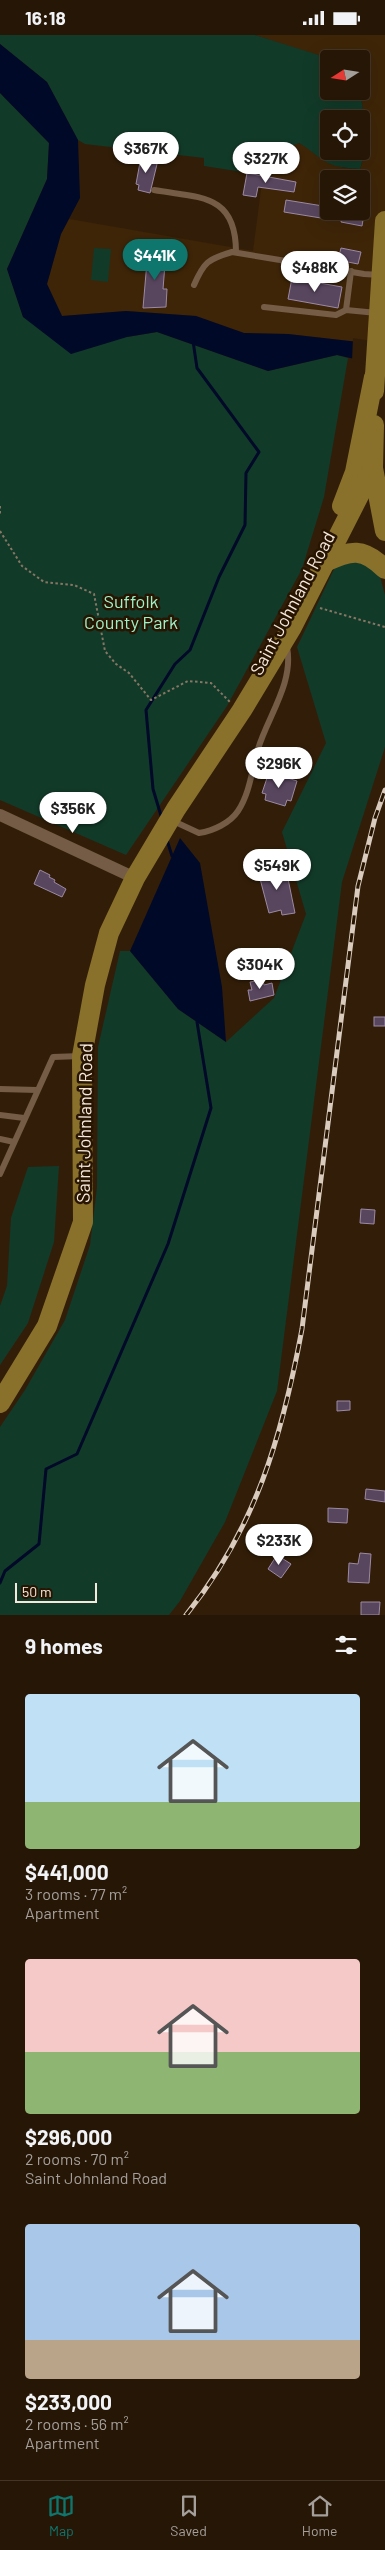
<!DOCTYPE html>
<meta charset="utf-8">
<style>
:root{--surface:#261606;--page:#2e1f10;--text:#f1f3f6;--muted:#a49f9b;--line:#423528;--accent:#0f766e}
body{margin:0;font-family:Barlow,sans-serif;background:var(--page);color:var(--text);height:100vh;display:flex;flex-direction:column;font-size:19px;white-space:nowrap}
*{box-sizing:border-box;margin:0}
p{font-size:16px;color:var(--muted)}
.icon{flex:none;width:28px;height:28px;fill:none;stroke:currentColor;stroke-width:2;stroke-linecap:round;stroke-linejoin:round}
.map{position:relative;height:1580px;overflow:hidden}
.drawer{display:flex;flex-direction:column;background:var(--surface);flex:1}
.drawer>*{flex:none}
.needle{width:32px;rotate:258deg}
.fabs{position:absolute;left:320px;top:15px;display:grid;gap:10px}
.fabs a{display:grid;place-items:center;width:50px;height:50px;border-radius:5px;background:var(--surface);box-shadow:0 5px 20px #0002,0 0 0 1px var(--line);font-size:25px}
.scale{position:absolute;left:15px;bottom:12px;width:82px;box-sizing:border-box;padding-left:5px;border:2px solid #f6e9dc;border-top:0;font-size:14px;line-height:18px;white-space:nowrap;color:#f6e9dc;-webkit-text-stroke:4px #281501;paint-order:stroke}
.price{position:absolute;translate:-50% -42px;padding:0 11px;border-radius:18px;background:#fff;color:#222;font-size:16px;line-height:32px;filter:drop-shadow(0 1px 2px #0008)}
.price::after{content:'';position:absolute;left:50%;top:30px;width:15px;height:11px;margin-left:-8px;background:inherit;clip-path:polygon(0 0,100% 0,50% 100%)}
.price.current{background:var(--accent);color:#fff}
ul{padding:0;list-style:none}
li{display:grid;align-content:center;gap:10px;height:265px;padding:0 25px}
li span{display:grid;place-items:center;height:155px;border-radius:5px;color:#555}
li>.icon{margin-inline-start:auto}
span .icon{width:90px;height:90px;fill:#fffc;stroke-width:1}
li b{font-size:21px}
h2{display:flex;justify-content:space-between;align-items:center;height:60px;padding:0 25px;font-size:21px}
.status{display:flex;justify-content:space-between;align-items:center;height:35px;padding:0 25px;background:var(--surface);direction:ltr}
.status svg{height:14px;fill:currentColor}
.menu{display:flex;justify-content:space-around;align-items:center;height:70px;border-top:1px solid var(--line);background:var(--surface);font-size:14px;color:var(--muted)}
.menu a{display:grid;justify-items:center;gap:2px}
.menu .current{color:var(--accent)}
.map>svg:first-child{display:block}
</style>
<div class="status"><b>16:18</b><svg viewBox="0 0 49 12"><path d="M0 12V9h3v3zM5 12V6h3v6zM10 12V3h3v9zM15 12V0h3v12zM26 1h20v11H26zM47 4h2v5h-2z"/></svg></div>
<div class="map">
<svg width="385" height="1580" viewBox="0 0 385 1580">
<rect width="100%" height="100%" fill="#321e08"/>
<!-- built -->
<path fill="#3e2508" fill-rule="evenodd" d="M255,0h130v310l-97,-11 -44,-1 -48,-17 -70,-5 -64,5 -15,-32 14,-50 8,-15 184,32 10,-76 7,1 5,-8 -1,-11 10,-8 14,-6 13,6 11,11 22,8 16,1 8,-28 -7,-44 -4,-6h4v-32l-32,1zM329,144h32v32h-32z"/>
<!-- green -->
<g fill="#123a29" fill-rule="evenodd">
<path d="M0,0h255l70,22 4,3v31h28l4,6 7,44 -8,28c-13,-1 -28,-2 -39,-10 -8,-6 -13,-11 -22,-16l-15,6 -10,8 1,11 -5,8 -66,-10v-8l-119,-14 -7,-4 -31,-58 -47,-38zM329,84h32v32h-32z"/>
<path d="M0,58l49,50 -2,36 -40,90 16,48 104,20 30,-5 111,39 69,-16 11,3 -24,139 -22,72 -75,137 -101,149 -126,-55z"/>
<path d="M94,213l17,1 -3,33 -17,-2z"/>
<path d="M349,522l29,12 7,26v152l-43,135 -65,509 -52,131 -45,79 -11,14h-169v-188l25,-37 40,-70 25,-75 7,-58 1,-140 22,-96h10l48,58 48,33 48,-44 32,-84 -24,-82 44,-89 -29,-96 38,-80z"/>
<path d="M59,1131l-5,76 -26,81 -28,42v-59l7,-20 4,-68 17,-51z"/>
</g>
<!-- water -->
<g fill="#000928">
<path d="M0,9l47,38 31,58 2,58 -19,36 -14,50 15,32 64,-5 70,5 48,17 44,1 97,11v21l-48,-11 -69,16 -111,-39 -30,5 -56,17 -48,-37 -16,-48 40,-90 2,-36 -49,-50z"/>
<path d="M180,803l20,25 22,124 4,55 -48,-33 -48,-58z"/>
</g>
<!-- pier -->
<path fill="#321e08" d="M353,303l32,5v26l-33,-8z"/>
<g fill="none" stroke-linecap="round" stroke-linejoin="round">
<!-- stream -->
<g stroke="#000928" stroke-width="3">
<path d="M162,784l-9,-30 -7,-79 29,-46 15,-14 29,-73 26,-52 1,-52 13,-21 -62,-84 -4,-27"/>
<path d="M167,805l5,16"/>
<path d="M0,1548l5,-12 34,-27 7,-75 31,-15 91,-210 43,-136 -14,-86"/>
</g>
</g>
<!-- building -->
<g fill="#58465e" stroke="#9c89a4">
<path d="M141,122l17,3 -8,33 -12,-3 1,-5 -3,-1z"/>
<path d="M247,138l49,9 -2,10 -36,-5 -2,10 -13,-2z"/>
<path d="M286,165l37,6 -2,12 -37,-6z"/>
<path d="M343,176l21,3 -2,12 -21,-4z"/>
<path d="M341,213l20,4 -3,12 -20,-4z"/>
<path d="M148,215l18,2 -3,37h4l-1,18 -23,1z"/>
<path d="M292,243l50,9 -4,21 -50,-9z"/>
<path d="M269,737l28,9 -6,20 -4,-1 -2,6 -20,-6 1,-6 -4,-1z"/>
<path d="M269,833l1,4 16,-3 9,44 -13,2 -1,-5 -12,3 -11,-42z"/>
<path d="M40,835l10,5 -1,2 6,3 -1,2 12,7 -4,8 -28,-13z"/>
<path d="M263,945l1,5 8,-2 2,12 -24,6 -2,-11h4l-2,-8z"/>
<rect x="374" y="982" width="11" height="9"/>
<path d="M361,1174l14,1 -1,14 -14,-1z"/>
<path d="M337,1366h13v9l-13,1z"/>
<path d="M366,1454l19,2v11l-20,-3z"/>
<path d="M328,1473l20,1 -1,14 -19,-1z"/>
<path d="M360,1518l11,1 -2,29 -21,-1 1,-19 9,1z"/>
<path d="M277,1520l14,9 -10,14 -13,-9z"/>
<path d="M361,1567h19l-1,13h-18z"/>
</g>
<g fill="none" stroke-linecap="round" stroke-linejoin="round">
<!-- path -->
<g stroke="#877664" stroke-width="2" stroke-dasharray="2.5 2.5" stroke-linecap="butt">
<path d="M0,471v10"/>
<path d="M0,496l22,35 22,16 30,3 20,9 11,57 11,13 13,9 22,27 37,-19 23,2 19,19"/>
<path d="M320,573l65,19"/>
</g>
<!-- lane -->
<g stroke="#745c46" stroke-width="6">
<path d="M154,155c45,8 82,3 82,62"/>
<path d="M194,250c10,-23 14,-26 38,-33l132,22 16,1"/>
<path d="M264,272l72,8 10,-5 31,3"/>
<path d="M346,275l5,-39"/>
<path d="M171,785l28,13c14,-2 31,-10 39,-22 12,-18 14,-42 20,-62 10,-33 36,-66 29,-102"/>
<path d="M0,1054l37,1"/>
<path d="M0,1080l24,3"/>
<path d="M0,1104l14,3"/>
<path d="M0,1139l53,-117 28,-1"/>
</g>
<!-- street -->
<path stroke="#745c46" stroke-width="12" d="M0,780l135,63"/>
<!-- primary -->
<g stroke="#89712c" stroke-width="20">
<path d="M374,356l11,-170"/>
<path d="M374,390l-1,43 12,63"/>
<path d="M342,471l13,-34 19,-95"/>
<path d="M325,527c26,-12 38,-15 60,7"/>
<path d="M0,1368l47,-77 36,-104 -1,-166 13,-71 14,-52 26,-55 41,-69 66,-99 50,-83 81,-159"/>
</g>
<!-- rail casing -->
<g stroke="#d9cbbd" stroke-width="5">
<path id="rail" d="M186,1580c70,-87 96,-179 116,-286l56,-443 17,-68 10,-28"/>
</g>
<!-- rail -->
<use href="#rail" stroke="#281501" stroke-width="3" stroke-dasharray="9" stroke-linecap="butt"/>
</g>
<g text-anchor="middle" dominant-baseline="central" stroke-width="5" stroke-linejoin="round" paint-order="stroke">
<!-- park labels -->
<g font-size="18" fill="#9ef2c8" stroke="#281501">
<text x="131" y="566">Suffolk<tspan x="131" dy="21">County Park</tspan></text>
</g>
<!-- street labels -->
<g font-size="18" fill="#f6e9dc" stroke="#281501">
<text transform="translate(292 568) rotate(-62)">Saint Johnland Road</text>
<text transform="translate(84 1088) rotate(-89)">Saint Johnland Road</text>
</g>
</g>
</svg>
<div class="fabs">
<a><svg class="needle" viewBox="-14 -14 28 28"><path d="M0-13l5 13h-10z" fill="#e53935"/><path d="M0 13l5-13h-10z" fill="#a49f9b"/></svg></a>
<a><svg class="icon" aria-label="locate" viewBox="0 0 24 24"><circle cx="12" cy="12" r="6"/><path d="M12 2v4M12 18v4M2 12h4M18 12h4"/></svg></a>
<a><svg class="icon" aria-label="layers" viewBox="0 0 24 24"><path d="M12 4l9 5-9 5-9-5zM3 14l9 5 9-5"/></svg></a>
</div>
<div class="scale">50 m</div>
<b class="price" style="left:146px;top:139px">$367K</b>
<b class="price" style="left:266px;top:149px">$327K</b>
<b class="price current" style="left:155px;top:246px">$441K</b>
<b class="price" style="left:315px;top:258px">$488K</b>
<b class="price" style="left:279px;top:754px">$296K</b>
<b class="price" style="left:73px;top:799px">$356K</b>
<b class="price" style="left:277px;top:856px">$549K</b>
<b class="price" style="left:260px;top:955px">$304K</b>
<b class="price" style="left:279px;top:1531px">$233K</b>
</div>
<section class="drawer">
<h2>9 homes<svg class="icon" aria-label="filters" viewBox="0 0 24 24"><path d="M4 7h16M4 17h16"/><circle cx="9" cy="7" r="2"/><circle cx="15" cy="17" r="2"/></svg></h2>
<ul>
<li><span style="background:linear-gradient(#bfe0f5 70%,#8fb573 0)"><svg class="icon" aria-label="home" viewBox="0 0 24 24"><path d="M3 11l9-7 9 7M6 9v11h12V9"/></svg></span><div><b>$441,000</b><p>3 rooms · 77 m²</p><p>Apartment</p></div></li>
<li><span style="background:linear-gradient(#f6c9c9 60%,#8fb573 0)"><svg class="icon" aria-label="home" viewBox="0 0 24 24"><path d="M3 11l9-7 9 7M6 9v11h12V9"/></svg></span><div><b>$296,000</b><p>2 rooms · 70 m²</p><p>Saint Johnland Road</p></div></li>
<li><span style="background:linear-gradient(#a9c7e8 75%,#b9a48a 0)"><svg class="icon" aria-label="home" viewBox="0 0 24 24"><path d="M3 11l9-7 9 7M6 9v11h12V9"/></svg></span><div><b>$233,000</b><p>2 rooms · 56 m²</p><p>Apartment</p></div></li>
</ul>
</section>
<nav class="menu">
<a class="current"><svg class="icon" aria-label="map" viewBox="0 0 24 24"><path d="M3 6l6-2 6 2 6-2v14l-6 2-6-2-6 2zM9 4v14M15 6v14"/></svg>Map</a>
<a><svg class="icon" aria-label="saved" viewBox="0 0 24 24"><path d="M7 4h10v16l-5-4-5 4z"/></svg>Saved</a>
<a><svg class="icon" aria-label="home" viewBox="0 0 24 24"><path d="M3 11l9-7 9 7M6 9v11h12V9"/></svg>Home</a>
</nav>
